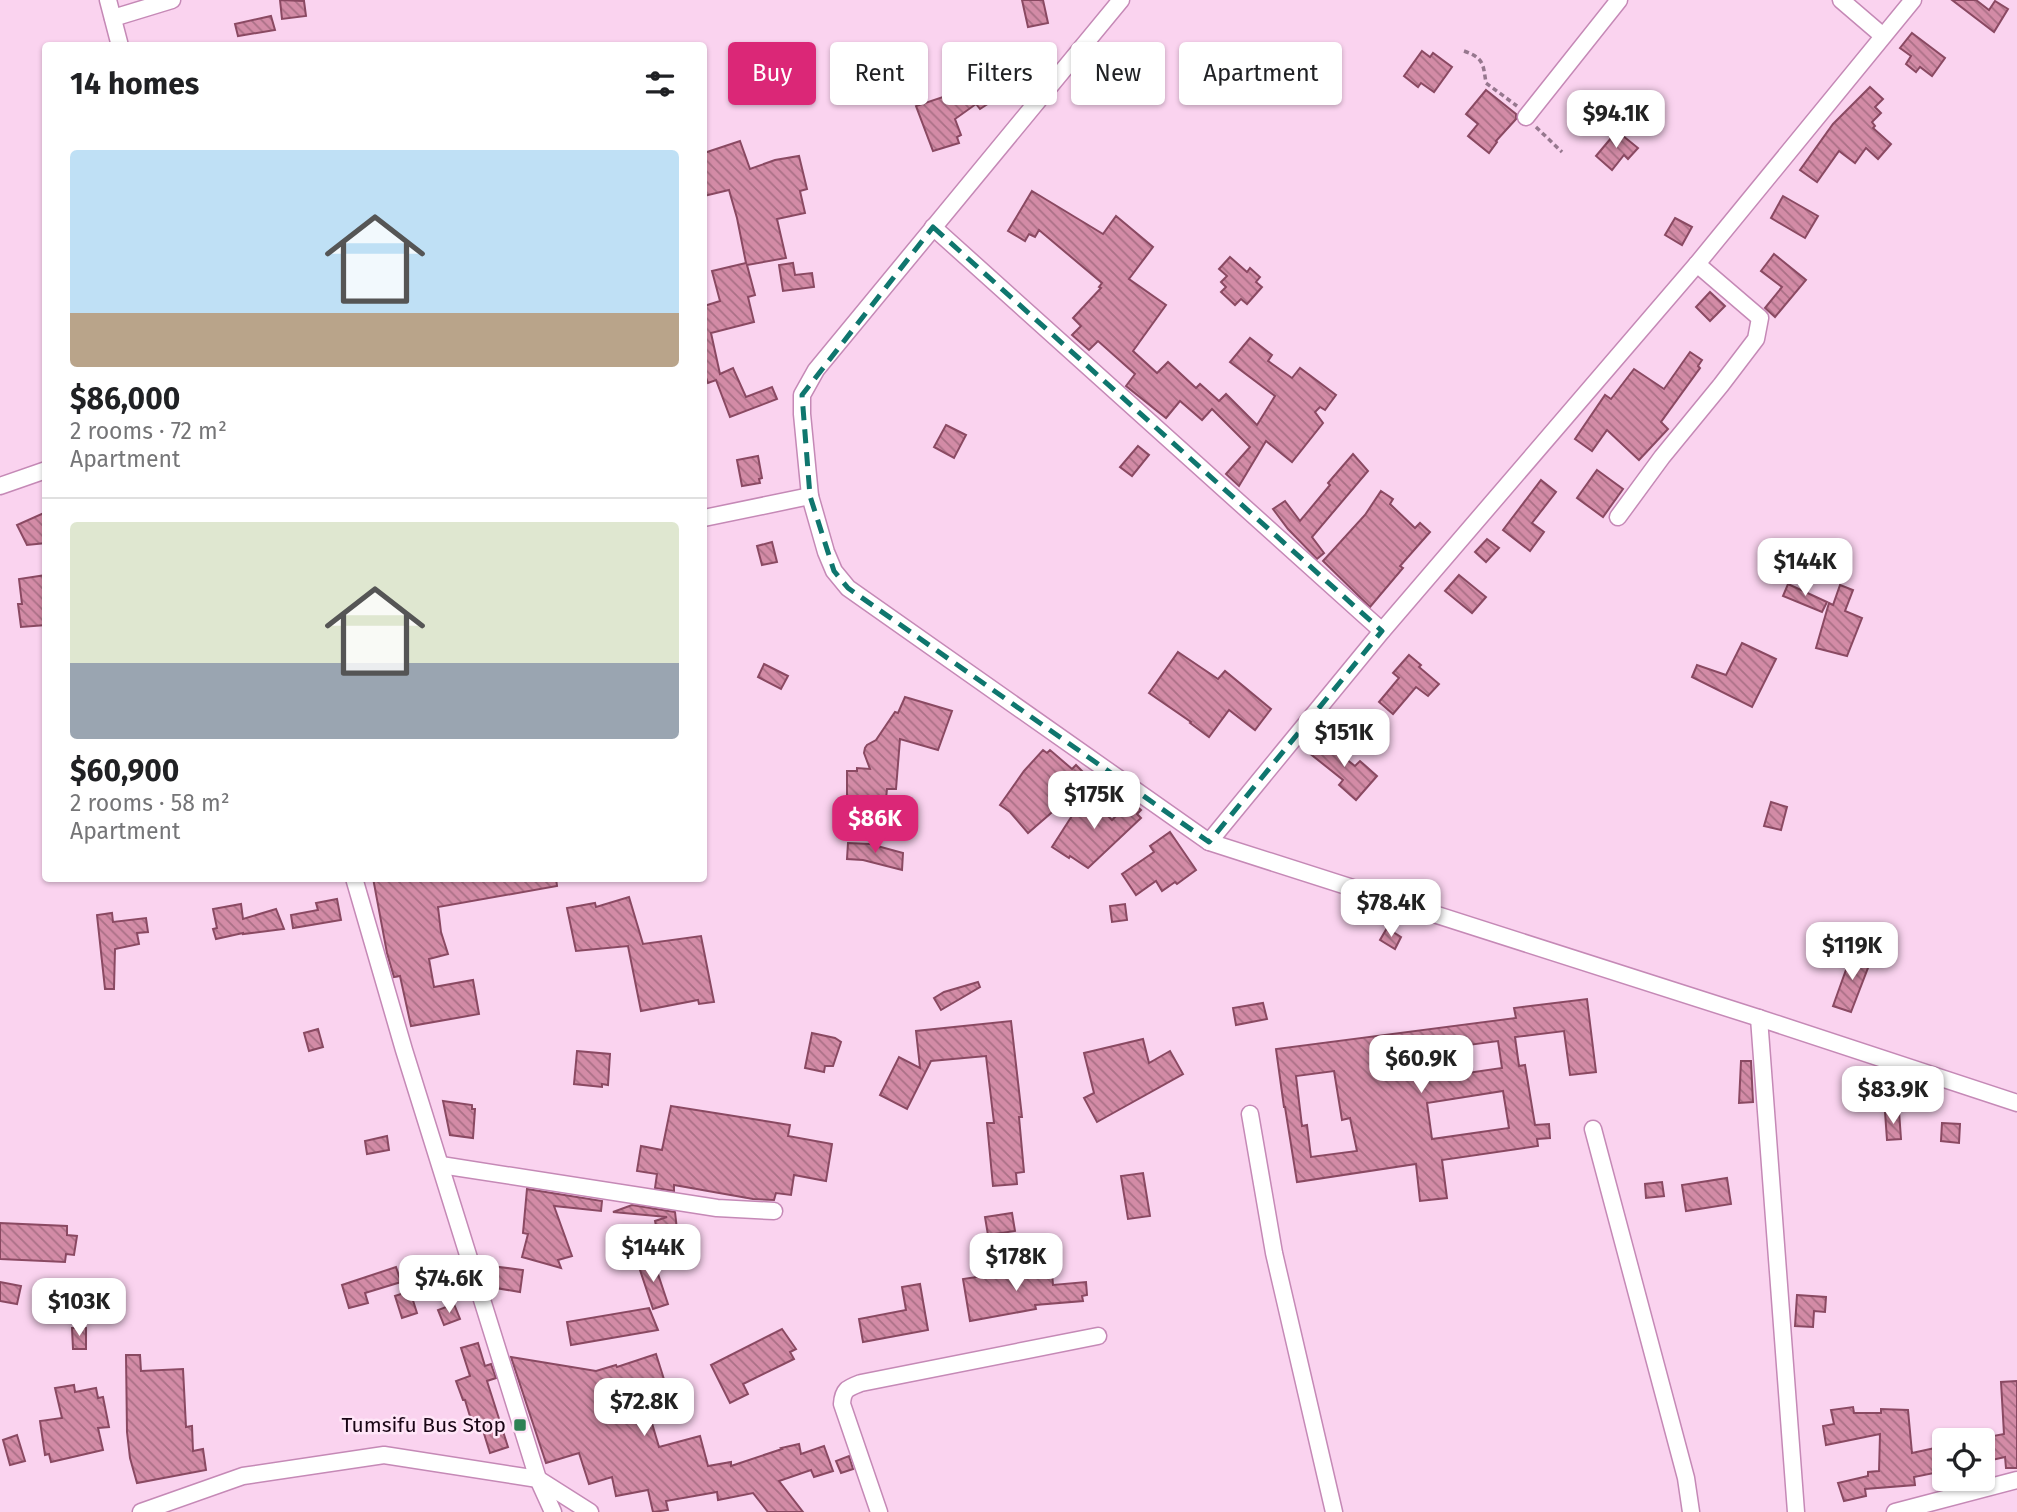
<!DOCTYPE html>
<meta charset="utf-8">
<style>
:root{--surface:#fff;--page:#f2f2f2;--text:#202124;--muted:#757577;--line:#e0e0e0;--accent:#db2777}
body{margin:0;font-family:"Fira Sans",sans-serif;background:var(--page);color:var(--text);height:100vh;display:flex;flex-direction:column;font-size:26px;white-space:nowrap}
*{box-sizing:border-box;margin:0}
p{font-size:23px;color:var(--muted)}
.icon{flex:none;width:38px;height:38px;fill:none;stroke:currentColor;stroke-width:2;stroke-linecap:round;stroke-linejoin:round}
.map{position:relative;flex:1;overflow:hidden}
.panel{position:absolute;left:42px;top:42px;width:665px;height:840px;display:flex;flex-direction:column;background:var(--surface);border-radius:7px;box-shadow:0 2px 5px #0004}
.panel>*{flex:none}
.hud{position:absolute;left:728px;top:42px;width:665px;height:63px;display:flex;gap:14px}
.tools{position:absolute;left:1932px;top:1428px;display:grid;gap:14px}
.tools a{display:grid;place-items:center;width:63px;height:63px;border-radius:7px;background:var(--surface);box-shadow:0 2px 5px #0004;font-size:35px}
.price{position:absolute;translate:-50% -60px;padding:0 16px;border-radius:14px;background:#fff;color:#222;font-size:23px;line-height:46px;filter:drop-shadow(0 2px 4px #0008)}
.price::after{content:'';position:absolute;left:50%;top:42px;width:21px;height:16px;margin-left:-10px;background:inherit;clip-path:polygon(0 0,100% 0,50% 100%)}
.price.on{background:var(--accent);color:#fff}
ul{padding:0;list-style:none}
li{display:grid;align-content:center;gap:14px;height:371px;padding:0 28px}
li+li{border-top:2px solid var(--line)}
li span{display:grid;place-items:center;height:217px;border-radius:7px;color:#555}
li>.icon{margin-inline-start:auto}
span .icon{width:126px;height:126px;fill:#fffc;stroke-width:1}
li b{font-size:30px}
h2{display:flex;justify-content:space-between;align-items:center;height:84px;padding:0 28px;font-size:30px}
.pill{padding:0 24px;border-radius:7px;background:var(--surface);box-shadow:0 2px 5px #0004;font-size:24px;line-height:63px}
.pill.on{background:var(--accent);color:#fff}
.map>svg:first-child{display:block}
</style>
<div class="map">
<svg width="2017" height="1512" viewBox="0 0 2017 1512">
<defs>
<pattern id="building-back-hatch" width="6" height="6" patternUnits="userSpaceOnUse" patternTransform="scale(1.75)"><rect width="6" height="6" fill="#d38ba6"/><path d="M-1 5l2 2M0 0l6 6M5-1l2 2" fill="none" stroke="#aa7086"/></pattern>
</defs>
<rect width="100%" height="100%" fill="#fad3ef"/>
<!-- building -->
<g fill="url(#building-back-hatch)" stroke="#8a4962" stroke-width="2" fill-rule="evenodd">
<path d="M280,0l24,1 2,15 -24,3z"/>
<path d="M1022,0h21l5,23 -20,4z"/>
<path d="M1952,0h24l13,10 6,-9 13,8 -14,23z"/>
<path d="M271,16l4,14 -37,6 -3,-12z"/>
<path d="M1912,33l33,25 -13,18 -12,-9 -4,5 -10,-8 5,-8 -11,-8z"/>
<path d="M1422,51l8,6 3,-4 19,14 -18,25 -13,-9 -3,4 -14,-11z"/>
<path d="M982,69l18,27 -20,13 -4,-5 -21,15 6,16 -4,2 2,6 -26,8 -17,-45 42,-14 -3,-5z"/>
<path d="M1870,87l13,12 -8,8 6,6 -9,9 3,4 -2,2 18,16 -13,15 -12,-11 -11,15 -16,-12 -22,31 -17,-12 33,-46z"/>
<path d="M1486,90l30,24v5l-20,22 1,1 -8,11 -21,-17 10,-12 -12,-10z"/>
<path d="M1617,131l21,17 -10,11 -4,-4 -12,15 -16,-14z"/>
<path d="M740,141l10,28 25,-9 24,-4 8,33 -7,2 5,22 -28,6 9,39 -39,7 8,30 -7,2 6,25 -43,11 9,41 13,-6 13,29 26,-10 5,12 -47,18 -14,-37 -8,3 -4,-11v-66l16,-5 -8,-30 34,-8 -9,-45 -8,-28 -25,6v-43z"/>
<path d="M1032,191l71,43 13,-18 37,31 -24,32 37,26 -33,46 24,22 11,-11 28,26 4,-4 19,17 7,-7 31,31 18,-29 -45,-34 20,-24 22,17 -4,6 24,17 8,-10 36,27 -11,15 -5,-3 -5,5 8,11 -31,39 -26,-21 -27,45 -13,-12 24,-27 -38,-38 -10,11 -22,-19 -14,17 -40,-32 9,-12 -37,-33 -9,9 -17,-15 9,-9 -8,-8 28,-30 -2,-1 3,-4 -63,-53 -4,7 -6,-3 -4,7 -17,-10z"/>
<path d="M1783,196l35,20 -13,22 -34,-20z"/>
<path d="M1675,218l17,9 -10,18 -17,-10z"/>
<path d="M1774,254l32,26 -31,37 -10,-9 17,-21 -21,-16z"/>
<path d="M1230,257l17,15 3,-4 10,9 -4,5 6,5 -15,17 -6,-5 -6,6 -14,-13 5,-5 -5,-5 6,-6 -8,-7z"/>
<path d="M793,263l2,12 17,-2 2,14 -31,4 -4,-26z"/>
<path d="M1710,292l15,14 -15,15 -14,-14z"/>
<path d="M1690,352l12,8 -4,6 2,2 -39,54 7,7 -29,31 -32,-30 -15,21 -17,-12 30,-44 6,4 23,-30 30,20z"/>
<path d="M946,425l20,10 -12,23 -20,-11z"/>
<path d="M1138,446l11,9 -17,21 -12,-9z"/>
<path d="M1353,454l15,17 -56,66 12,16 -7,6 -29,-30 -15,-20 12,-8 15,20 30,-36 -2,-2z"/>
<path d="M758,456l4,22 -3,1 1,4 -18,3 -5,-26z"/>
<path d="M1597,470l26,19 -20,28 -26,-19z"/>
<path d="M1541,480l15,12 -24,31 12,9 -14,19 -27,-21z"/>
<path d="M1381,491l12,8 -3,5 25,24 5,-5 10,9 -30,34 3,2 -33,39 -47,-46 42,-46z"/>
<path d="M46,512v31l-19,2 -10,-20z"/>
<path d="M1487,539l12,9 -13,14 -11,-10z"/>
<path d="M772,542l5,20 -15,3 -5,-19z"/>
<path d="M46,575v50l-25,2 -3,-23h4l-3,-25z"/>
<path d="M1459,575l27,22 -14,16 -27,-22z"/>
<path d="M1788,584l39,18 -5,10 -39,-16z"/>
<path d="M1840,585l13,5 -8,21 17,7 -15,38 -31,-8 13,-45 4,2z"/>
<path d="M1742,643l34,16 -24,48 -60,-30 5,-12 29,10z"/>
<path d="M1178,652l40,27 7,-8 46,38 -16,21 -26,-20 -20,27 -19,-14 1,-1 -42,-29z"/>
<path d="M1409,655l12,10 -2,2 20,17 -11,12 -12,-9 -23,27 -14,-12 20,-24 -6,-5z"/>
<path d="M764,664l24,12 -7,13 -23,-12z"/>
<path d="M905,697l47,14 -14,39 -38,-11 -4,50h-9l-1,10 -39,1v-29h10v-3l13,1 -6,-16 1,-5 2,-3 9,-5 19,-28 3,1z"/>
<path d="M1319,738l36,28 5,-5 17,15 -21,24 -17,-15 4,-5 -35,-28z"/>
<path d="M1043,750l4,3 3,-3 22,19 4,-4 12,12 -10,10 2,1 -52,45 -18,-21 -10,-7 24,-34z"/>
<path d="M1086,794l26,26 19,-19 10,9 -4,4 4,4 -53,50 -18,-12 -1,2 -17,-11z"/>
<path d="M1771,802l16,5 -6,23 -17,-4z"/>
<path d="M1170,832l26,38 -19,14 -2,-2 -13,9 -6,-10 -20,14 -14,-21 32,-22 -4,-6z"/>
<path d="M848,843l22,1 33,9 -1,17 -39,-10 -16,-1z"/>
<path d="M373,878h183l1,8 -119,21 3,25 7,22 -19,5 5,28 39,-7 6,34 -68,12 -11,-50 -6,1 -7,-24z"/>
<path d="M629,897l14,47 58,-8 13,66 -15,2 -1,-4 -57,11 -13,-65 -52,5 -9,-43 28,-5 1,4z"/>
<path d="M337,899l4,21 -48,8 -2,-13 27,-5 -2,-7z"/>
<path d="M241,904l2,15 33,-10 8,20 -41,5v-1l-27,6 -3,-10 4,-1 -4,-19z"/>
<path d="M1125,904l2,16 -15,2 -2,-16z"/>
<path d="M112,913l1,9 33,-4 2,14 -11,1 2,11 -24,5 -1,40h-9l-8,-74z"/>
<path d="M1387,928l14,9 -6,12 -15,-9z"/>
<path d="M1852,953l19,7 -20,52 -18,-6z"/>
<path d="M978,982l2,5 -39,23 -7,-12 10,-6z"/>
<path d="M1587,999l9,73 -26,3 -6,-44 -49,6 4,29 6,-1 10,60 14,-1 1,14 -13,1 1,7 -96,14 5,38 -27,3 -4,-37 -119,18 -12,-75h-1l-8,-58 240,-31 -2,-10zM1498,1041l4,27 -83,12 -4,-28zM1334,1071l8,49 8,-2 7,33 -46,6 -4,-32 -5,1 -6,-50zM1503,1091l6,37 -77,11 -5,-36z"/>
<path d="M1263,1003l4,16 -31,6 -3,-17z"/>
<path d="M1011,1021l11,96h-3l5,55 -8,1 1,11 -24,2 -6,-63h7l-8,-67 -55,5 -24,48 -27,-14 19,-38 21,11 -4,-37z"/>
<path d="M318,1029l5,18 -14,4 -5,-18z"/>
<path d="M812,1033l23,5 6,4 -8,24h-8l-1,6 -19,-4z"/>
<path d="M1143,1039l6,24 21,-12 13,23 -86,48 -13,-24 10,-5 -10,-40z"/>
<path d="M577,1051l33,3 -2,31 -6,-1v3l-28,-3z"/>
<path d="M1741,1061h10l2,41 -14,1z"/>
<path d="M443,1101l29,4v4h3l-2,29 -23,-3z"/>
<path d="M671,1106l119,19 -2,11 44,8 -6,37 -32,-6 -3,20 -15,-2 -2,7 -21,-1 -79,-14v6l-19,-3 2,-14 -20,-3 4,-25 21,4z"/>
<path d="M1899,1111l2,28 -14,1 -2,-28z"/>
<path d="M1942,1123l18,1 -1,19 -18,-2z"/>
<path d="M387,1136l2,14 -22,4 -2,-13z"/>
<path d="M1143,1173l7,43 -22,3 -7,-43z"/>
<path d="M1727,1178l4,26 -45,7 -4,-26z"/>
<path d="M1662,1182l2,14 -18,2 -1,-14z"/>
<path d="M527,1189l75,12 -1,10 -47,-5 18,50 -14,4 3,8 -39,-11 6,-23 -5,-1z"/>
<path d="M632,1205l43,7 4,35 -18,4 -6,-30 12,-4 -54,-5z"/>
<path d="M1012,1213l3,18 -27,4 -3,-18z"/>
<path d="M0,1223l67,3v9l10,1 -3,19 -8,-1 -1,8 -65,-3z"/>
<path d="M653,1259l15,45 -15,5 -15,-45z"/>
<path d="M491,1266l32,4 -3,22 -31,-5z"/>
<path d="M396,1267l5,15 -36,11 3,10 -19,5 -7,-23z"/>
<path d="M1029,1269l1,6 22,-2 1,12 33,-3 1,13 -5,1 1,5 -48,4 1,4 -66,12 -7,-42z"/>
<path d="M0,1282l21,4 -4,18 -17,-3z"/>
<path d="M920,1284l8,46 -65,12 -4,-23 47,-9 -4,-23z"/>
<path d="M410,1291l7,22 -15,5 -7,-22z"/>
<path d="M1797,1295l29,2 -1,15 -11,-1 -1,16 -18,-1z"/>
<path d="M454,1304l6,15 -16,6 -6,-15z"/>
<path d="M649,1308l9,22 -87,15 -4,-23z"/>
<path d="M72,1328h14v21h-13z"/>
<path d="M782,1329l14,20 -6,3 4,7 -51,25 5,10 -18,9 -19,-38z"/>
<path d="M478,1343l7,23 6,-2 5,14 -9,3 21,66 -18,6 -9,-29 -8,2 -8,-26h-2l-7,-19 14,-5 -9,-28z"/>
<path d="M656,1354l13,41 -23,8 13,44 41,-11 8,30 23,-4v4l51,-17 -1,-1 18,-4 2,10 23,-8 9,25 -19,6 -3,-7 -32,11 24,31h-35l-15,-19 -35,7 -1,-8 -51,9 2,9 -15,2 -5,-22 -32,6 -4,-19 -23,7 -10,-31 -33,10 -35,-106 85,14 20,-6 1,2z"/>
<path d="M126,1355h14l1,16 42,-2 3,58 6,-1 1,25 10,-2 3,21 -69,13 -7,-25 -3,-26z"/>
<path d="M2017,1381v87h-11l-1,-11 -22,5v-24l21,-4 -3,-52z"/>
<path d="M74,1385l1,7 21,-4 2,10 5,-1 6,30 -11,1 5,22 -52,12 -2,-8 -4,1 -5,-34 22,-3 -7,-30z"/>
<path d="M1853,1407l1,6h27v-4l27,1 4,43 32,-7v25l-30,6 1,8 -50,4 1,7 -22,5 -6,-18 30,-7v-4l11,-1 1,-37 -54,11 -3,-19 11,-2 -3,-14z"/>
<path d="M17,1435l8,26 -15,4 -7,-25z"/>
<path d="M849,1456l4,13 -12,4 -5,-12z"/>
</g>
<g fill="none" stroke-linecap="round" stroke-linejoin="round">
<!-- minor casing -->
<g stroke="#c589b6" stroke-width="19">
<g id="minor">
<path d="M108,0l12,46"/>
<path d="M1121,0l-305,370 -14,25v19l8,82 16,56 8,19 14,17 361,254 550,176 258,85"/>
<path d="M1841,0l42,36"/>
<path d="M113,18l59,-18"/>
<path d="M1526,117l93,-117"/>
<path d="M933,227l449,404"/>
<path d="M0,486l46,-16"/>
<path d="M1618,517l44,-60 59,-72 35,-46 4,-21 -63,-54"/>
<path d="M704,518l106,-22"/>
<path d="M1209,842l173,-211 315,-367 216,-264"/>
<path d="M354,878l50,172 134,429 15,33"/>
<path d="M1759,1018l37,494"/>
<path d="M1250,1114l24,139 60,259"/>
<path d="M1593,1129l93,349 5,34"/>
<path d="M441,1165l276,43 57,3"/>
<path d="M141,1512l102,-36 141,-21 154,24 52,33"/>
<path d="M879,1512l-37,-108c1,-15 6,-16 19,-21l237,-47"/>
<path d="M1895,1512l122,-32"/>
</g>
</g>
<!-- path -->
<g stroke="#96778e" stroke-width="3.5" stroke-dasharray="5 3.5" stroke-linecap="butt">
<path d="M1464,51c20,7 19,13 22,32l31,23"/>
<path d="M1536,127l26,25"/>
</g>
<!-- minor -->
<use href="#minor" stroke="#fff" stroke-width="16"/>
</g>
<!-- marked area -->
<path fill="none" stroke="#0f766e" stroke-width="5" stroke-dasharray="14 9" stroke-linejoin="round" d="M933,227l449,404 -173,211 -361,-254 -14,-17 -24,-75 -8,-101z"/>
<!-- markers -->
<rect fill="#2e8254" stroke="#ffe5f7" stroke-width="2.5" x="513" y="1418" width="14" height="14" rx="3.5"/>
<g text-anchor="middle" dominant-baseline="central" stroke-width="5" stroke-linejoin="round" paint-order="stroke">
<!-- poi labels -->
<g font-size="21" fill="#190515" stroke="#ffe5f7" text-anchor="end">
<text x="506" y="1425">Tumsifu Bus Stop</text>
</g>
</g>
</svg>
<div class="tools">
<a><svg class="icon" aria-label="locate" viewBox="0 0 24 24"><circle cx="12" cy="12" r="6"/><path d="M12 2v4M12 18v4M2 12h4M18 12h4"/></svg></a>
</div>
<b class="price" style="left:1616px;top:150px">$94.1K</b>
<b class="price" style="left:1805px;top:598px">$144K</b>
<b class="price" style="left:1344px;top:769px">$151K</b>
<b class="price" style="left:1094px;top:831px">$175K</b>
<b class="price on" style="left:875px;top:855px">$86K</b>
<b class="price" style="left:1391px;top:939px">$78.4K</b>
<b class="price" style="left:1852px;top:982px">$119K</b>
<b class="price" style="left:1421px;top:1095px">$60.9K</b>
<b class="price" style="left:1893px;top:1126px">$83.9K</b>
<b class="price" style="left:653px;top:1284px">$144K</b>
<b class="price" style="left:1016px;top:1293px">$178K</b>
<b class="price" style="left:449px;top:1315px">$74.6K</b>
<b class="price" style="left:79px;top:1338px">$103K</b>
<b class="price" style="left:644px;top:1438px">$72.8K</b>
<div class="hud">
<a class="pill on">Buy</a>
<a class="pill">Rent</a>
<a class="pill">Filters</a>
<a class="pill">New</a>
<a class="pill">Apartment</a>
</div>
<section class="panel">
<h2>14 homes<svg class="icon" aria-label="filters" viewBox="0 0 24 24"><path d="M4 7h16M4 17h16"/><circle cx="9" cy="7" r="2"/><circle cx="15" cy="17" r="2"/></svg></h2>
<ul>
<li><span style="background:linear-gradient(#bfe0f5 75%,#b9a48a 0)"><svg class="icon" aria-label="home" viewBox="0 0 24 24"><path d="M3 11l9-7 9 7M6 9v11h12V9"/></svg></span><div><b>$86,000</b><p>2 rooms · 72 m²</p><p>Apartment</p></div></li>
<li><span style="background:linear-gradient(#dfe7d0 65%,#9aa5b1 0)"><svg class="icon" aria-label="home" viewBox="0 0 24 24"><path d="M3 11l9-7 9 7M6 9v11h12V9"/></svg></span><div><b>$60,900</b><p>2 rooms · 58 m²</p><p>Apartment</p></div></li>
</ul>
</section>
</div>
